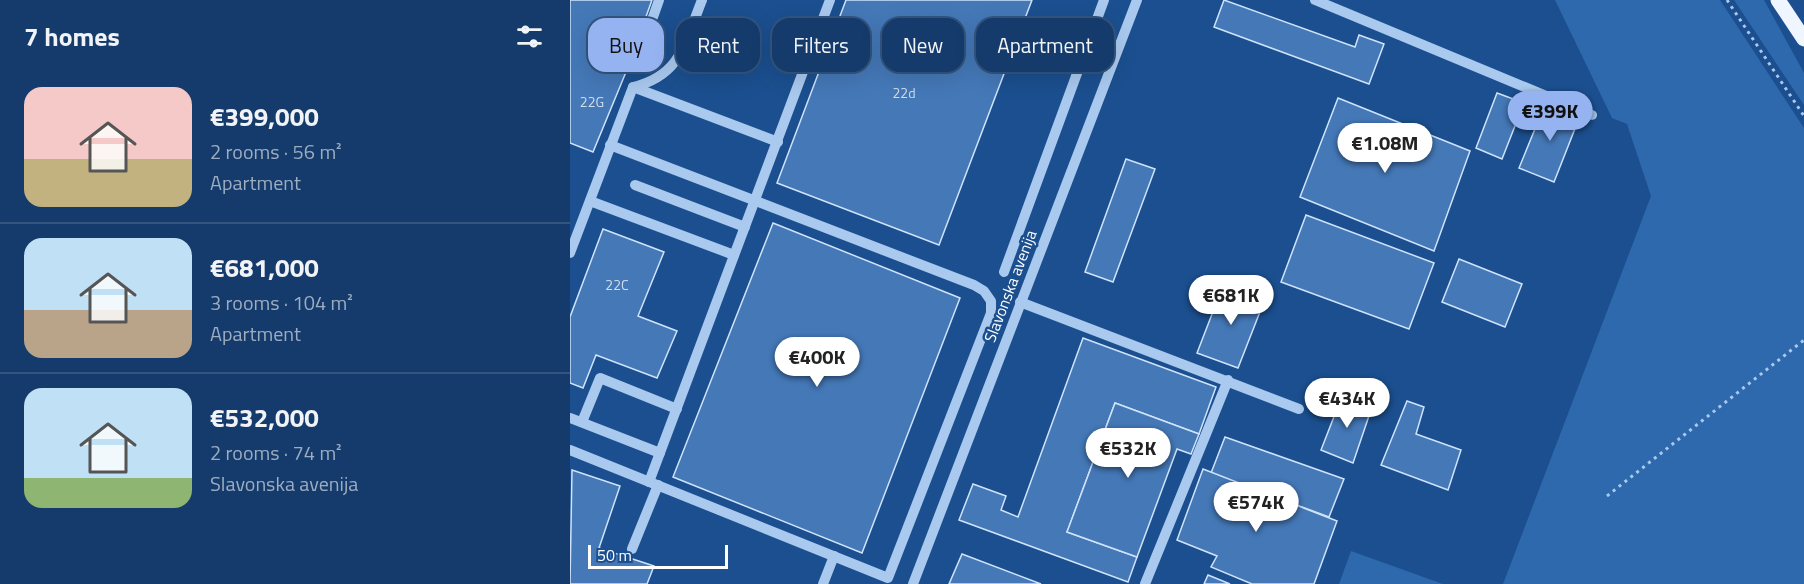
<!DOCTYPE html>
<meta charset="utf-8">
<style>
:root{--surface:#143b6b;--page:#214673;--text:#f1f3f6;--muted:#9dadc1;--line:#33557e;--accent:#95b2f1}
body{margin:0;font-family:"Titillium Web",sans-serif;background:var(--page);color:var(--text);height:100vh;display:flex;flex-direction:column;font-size:22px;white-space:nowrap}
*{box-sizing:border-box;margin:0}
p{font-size:20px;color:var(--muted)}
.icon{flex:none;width:33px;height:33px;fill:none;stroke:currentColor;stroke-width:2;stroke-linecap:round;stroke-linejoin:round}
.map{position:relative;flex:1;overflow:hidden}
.side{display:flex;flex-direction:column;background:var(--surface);width:570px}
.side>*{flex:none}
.banner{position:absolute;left:18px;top:18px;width:570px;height:54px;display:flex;gap:12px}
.scale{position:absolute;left:18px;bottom:15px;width:140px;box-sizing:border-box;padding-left:6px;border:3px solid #fff;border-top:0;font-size:16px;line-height:21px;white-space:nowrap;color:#fff;-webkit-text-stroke:4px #1b4f8f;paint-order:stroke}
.price{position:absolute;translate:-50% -51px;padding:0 14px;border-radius:21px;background:#fff;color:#222;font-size:20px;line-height:39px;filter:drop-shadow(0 2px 3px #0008)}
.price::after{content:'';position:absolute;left:50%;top:36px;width:18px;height:14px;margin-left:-9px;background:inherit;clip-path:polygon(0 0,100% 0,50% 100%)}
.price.on{background:var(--accent);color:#111}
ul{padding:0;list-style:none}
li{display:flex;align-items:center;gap:18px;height:150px;padding:0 24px}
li+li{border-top:2px solid var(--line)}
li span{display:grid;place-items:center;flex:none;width:168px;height:120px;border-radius:18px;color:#555}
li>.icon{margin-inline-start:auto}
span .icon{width:72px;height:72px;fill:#fffc;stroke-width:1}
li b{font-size:26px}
h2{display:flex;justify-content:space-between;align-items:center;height:72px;padding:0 24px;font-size:26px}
.pill{padding:0 21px;border-radius:18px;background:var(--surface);box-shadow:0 6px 24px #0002,0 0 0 2px var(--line);font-size:21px;line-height:54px}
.pill.on{background:var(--accent);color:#111}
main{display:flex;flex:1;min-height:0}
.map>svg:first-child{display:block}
</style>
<main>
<section class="side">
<h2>7 homes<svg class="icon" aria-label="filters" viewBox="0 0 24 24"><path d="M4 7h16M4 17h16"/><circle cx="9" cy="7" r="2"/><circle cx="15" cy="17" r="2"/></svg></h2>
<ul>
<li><span style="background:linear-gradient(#f6c9c9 60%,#c2b280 0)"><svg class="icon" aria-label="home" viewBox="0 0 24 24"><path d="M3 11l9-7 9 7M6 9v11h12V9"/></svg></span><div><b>€399,000</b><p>2 rooms · 56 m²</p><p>Apartment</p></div></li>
<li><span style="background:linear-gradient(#bfe0f5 60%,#b9a48a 0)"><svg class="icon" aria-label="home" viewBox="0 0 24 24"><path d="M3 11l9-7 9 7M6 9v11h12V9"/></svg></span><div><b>€681,000</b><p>3 rooms · 104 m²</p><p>Apartment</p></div></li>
<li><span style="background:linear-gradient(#bfe0f5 75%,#8fb573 0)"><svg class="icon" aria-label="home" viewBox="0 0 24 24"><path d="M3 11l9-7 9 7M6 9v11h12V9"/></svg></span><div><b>€532,000</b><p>2 rooms · 74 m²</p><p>Slavonska avenija</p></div></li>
</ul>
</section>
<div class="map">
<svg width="1234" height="584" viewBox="0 0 1234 584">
<rect width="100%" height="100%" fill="#1b4f8f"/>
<!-- green -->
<g fill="#2e69ad">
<path d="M985,0h165l84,128v456h-301l148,-388 -24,-72 -15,-6z"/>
<path d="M1164,0h30l40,73v32z"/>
<path d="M781,551l92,33h-104z"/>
</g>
<!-- building -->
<g fill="#4478b7" stroke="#cfe3fa" stroke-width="1.5">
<path d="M0,0h82l-26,72 -33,80 -23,-9z"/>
<path d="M276,0h186l-93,245 -162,-62z"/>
<path d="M654,0l131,47 4,-12 25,9 -15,40 -155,-57z"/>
<path d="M927,93l27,10 -22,56 -26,-11z"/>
<path d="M768,98l132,53 -36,100 -134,-54z"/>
<path d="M976,102l34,14 -26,66 -35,-14z"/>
<path d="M556,159l29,10 -42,113 -28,-10z"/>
<path d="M736,215l128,48 -25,66 -128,-47z"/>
<path d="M203,223l187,75 -98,255 -189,-76z"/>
<path d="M33,229l61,23 -26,64 39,15 -20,47 -61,-23 -13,33 -13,-5v-66z"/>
<path d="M889,259l63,25 -17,43 -63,-25z"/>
<path d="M654,283l41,16 -27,69 -41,-15z"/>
<path d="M513,338l133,49 -17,47 -84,-31 -48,129 70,25 -9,25 -169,-62 14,-36 33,12 -5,14 17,7z"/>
<path d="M772,396l30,11 -19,56 -32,-13z"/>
<path d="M837,401l17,6 -8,27 45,16 -13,40 -67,-25z"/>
<path d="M545,403l84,31 -8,20 -14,-5 -40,108 -70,-25z"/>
<path d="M655,437l119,42 -15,38 -118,-44z"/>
<path d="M633,469l134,52 -23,63h-62l-41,-17 6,-11 -40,-16z"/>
<path d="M2,470l48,16 -21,62 55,18 -7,18h-77z"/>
<path d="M392,554l79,30h-92z"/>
<path d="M638,575l22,9h-26z"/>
</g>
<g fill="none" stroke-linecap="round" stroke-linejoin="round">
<!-- path -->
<g stroke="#a9c9ee" stroke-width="3" stroke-dasharray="3 4.5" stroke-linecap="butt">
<path d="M1157,0l77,116"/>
<path d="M1037,496l197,-156"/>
</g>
<!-- minor -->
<g stroke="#a9c9ee" stroke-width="10">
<path d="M745,0l277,115"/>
<path d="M77,34l12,-34"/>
<path d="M63,87l145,55"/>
<path d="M65,185l110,42"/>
<path d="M20,201l144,54"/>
<path d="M0,253l63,-166c49,-12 52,-45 69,-87"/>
<path d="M434,272l100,-272"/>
<path d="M450,302l279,107"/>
<path d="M0,418l90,35"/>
<path d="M12,422l18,-44 77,31"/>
<path d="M0,450l318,128 103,-265v-12l-7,-10 -10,-6 -364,-140"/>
<path d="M79,482l181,-482"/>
<path d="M62,549l26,-64"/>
<path d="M253,584l11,-28"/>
<path d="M343,584l224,-584"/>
<path d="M575,584l83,-204"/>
</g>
<!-- major -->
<path stroke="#f0f6ff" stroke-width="15" d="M1208,0l26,39"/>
</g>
<g text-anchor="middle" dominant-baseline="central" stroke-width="5" stroke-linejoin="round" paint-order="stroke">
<!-- number labels -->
<g font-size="14" fill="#d0dded">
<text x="334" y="92">22d</text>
<text x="22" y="101">22G</text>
<text x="47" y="284">22C</text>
</g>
<!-- street labels -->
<g font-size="16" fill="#fff" stroke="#1b4f8f">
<text transform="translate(440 286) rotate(-69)">Slavonska avenija</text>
</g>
</g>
</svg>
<div class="scale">50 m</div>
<b class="price on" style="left:980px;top:142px">€399K</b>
<b class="price" style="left:815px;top:174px">€1.08M</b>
<b class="price" style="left:661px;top:326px">€681K</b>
<b class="price" style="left:247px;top:388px">€400K</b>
<b class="price" style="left:777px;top:429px">€434K</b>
<b class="price" style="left:558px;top:479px">€532K</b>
<b class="price" style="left:686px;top:533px">€574K</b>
<div class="banner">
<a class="pill on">Buy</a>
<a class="pill">Rent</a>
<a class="pill">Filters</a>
<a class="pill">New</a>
<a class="pill">Apartment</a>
</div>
</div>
</main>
